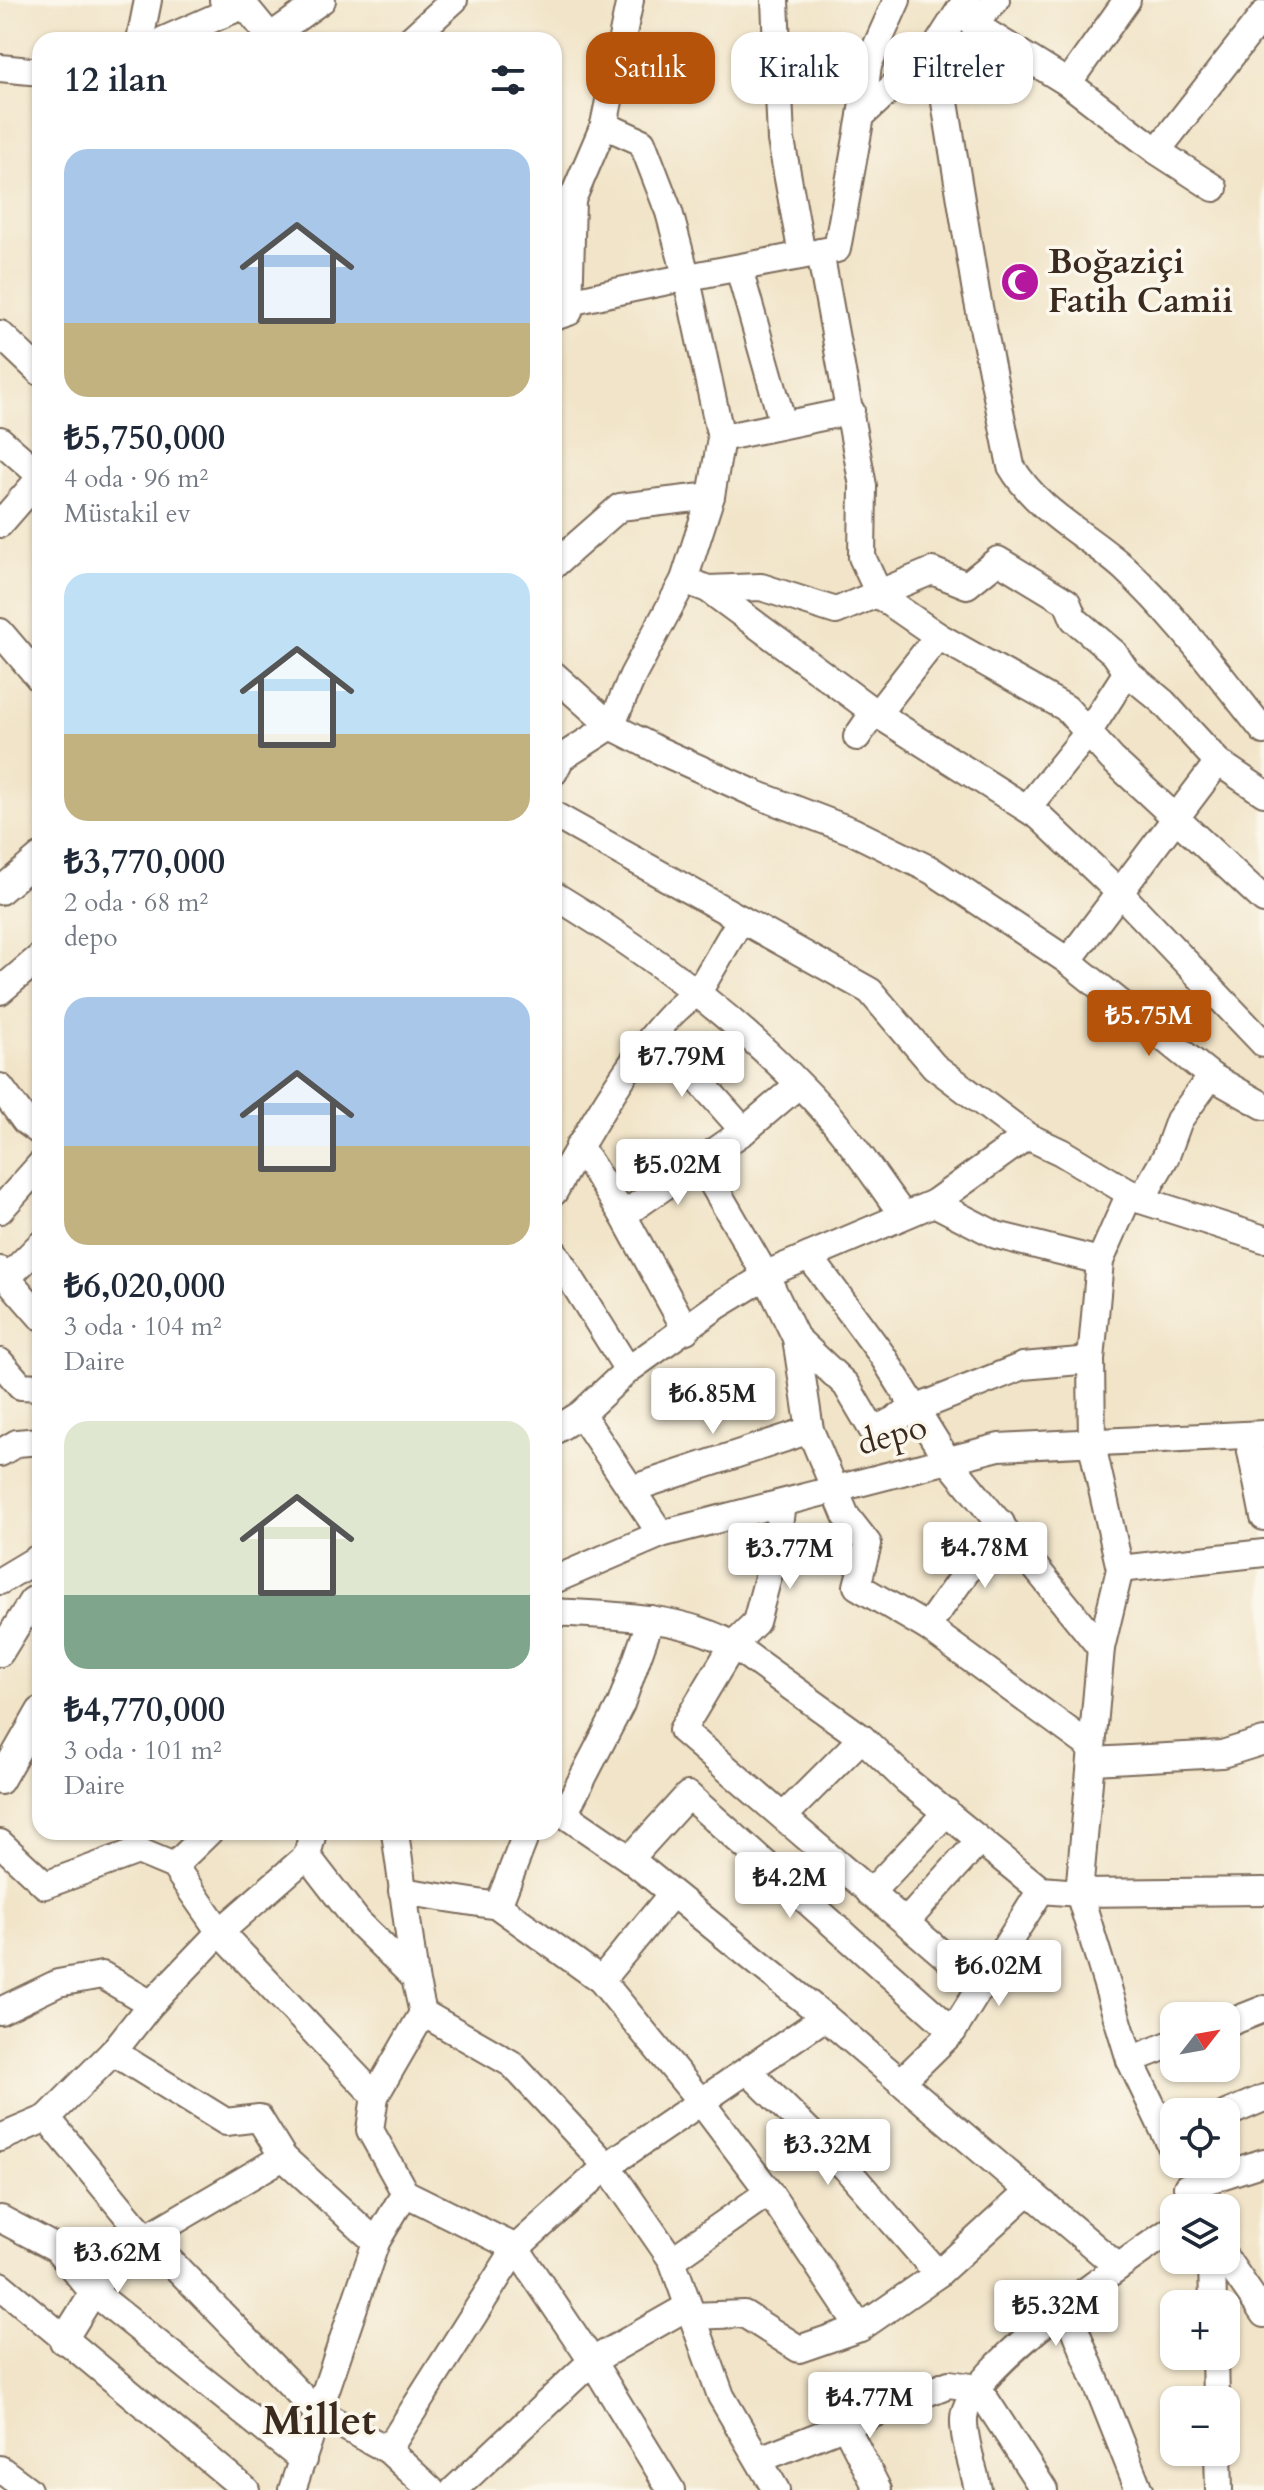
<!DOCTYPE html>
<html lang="tr">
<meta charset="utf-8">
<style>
:root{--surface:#fff;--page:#f6f6f7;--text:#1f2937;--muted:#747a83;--accent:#b45309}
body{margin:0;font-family:Cardo,serif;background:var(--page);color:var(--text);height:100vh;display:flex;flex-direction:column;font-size:30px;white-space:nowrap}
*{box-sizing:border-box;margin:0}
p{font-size:26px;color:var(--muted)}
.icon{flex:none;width:44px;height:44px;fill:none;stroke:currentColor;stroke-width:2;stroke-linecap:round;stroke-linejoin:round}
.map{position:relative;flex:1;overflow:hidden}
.panel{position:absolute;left:32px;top:32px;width:530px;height:1808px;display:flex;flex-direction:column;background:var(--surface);border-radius:24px;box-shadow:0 2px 6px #0004}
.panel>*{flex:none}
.guide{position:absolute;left:586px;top:32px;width:558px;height:72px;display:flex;gap:16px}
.needle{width:52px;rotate:59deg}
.controls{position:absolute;left:1160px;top:2002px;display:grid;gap:16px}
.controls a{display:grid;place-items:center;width:80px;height:80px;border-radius:16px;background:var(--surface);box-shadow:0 2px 6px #0004;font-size:40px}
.price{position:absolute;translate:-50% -68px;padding:0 18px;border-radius:8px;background:#fff;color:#222;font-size:26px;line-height:52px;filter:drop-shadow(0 2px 4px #0008)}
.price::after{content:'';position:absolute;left:50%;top:48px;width:24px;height:18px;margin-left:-12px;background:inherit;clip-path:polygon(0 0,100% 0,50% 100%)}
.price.current{background:var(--accent);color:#fff}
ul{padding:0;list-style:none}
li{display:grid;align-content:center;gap:16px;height:424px;padding:0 32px}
li span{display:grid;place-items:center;height:248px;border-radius:24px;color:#555}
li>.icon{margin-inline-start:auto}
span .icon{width:144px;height:144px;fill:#fffc;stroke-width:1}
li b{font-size:34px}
h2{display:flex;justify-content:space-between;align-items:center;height:96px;padding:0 32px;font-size:34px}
.tag{padding:0 28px;border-radius:24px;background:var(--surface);box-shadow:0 2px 6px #0004;font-size:28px;line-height:72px}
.tag.current{background:var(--accent);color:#fff}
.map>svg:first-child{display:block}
</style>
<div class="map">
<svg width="1264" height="2490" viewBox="0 0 1264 2490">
<rect width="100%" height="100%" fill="#fbf7ec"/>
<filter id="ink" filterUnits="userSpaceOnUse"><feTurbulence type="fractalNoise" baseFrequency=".0125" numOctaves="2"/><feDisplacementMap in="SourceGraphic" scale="16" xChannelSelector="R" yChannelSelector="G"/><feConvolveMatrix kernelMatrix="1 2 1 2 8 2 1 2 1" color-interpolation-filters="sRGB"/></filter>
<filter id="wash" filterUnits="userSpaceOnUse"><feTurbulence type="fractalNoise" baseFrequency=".006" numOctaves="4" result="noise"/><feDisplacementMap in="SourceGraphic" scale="32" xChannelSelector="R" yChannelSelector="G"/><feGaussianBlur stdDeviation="1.8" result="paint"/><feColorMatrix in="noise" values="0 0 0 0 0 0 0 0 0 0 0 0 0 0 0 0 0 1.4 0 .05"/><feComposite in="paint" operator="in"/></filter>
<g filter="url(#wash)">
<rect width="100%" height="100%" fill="#f1e4c8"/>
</g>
<g filter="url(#ink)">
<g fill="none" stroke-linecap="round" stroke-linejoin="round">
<!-- minor casing -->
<g stroke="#7b6b5a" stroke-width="30">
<g id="minor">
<path d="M223,0l7,11 15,-5 28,34"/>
<path d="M775,0l6,140 21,115"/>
<path d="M966,0l-30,47 40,245 35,174c27,46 75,68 113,102 53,49 95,107 140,163"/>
<path d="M996,0l-23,24 95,59 89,68 57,37"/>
<path d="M270,37l52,-37"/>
<path d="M140,40l8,-40"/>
<path d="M164,40l66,-29"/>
<path d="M410,40l44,-40"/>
<path d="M0,68l40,4"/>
<path d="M1068,83l59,-83"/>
<path d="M861,116l7,-51 29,-65"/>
<path d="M1157,151l107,-137"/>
<path d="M820,252l43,234 -1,71 18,39 58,40 128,72 46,51 152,141"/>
<path d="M739,269l44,155"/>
<path d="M570,302c89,-21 178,-36 267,-53l24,-133 75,-69"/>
<path d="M554,317l15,-5 3,-112 32,-75 26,-125"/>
<path d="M0,334l40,38"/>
<path d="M721,438l130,-27"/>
<path d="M0,440l40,35"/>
<path d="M0,524l40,-46"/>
<path d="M554,565l66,-58 91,-11"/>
<path d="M684,580l24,9 166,123 166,105 79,75 145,152"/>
<path d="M708,589l53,-2 75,24 96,-40 35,14 31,-25 69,42 7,17 40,34 13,19 36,30 55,60 46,31"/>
<path d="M0,632l40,47"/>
<path d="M554,675l57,51 45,23 102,46 94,36 79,39 137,91 143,115 53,30"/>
<path d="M877,714l61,-78"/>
<path d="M857,737l17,-25"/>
<path d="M554,772l7,-14 50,-32 22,-51 51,-95 27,-84 10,-58 -35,-163 -17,-63 -27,-70 -38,-17"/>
<path d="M1027,808l60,-74 40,-62"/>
<path d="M554,815l316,176 64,75 93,70 34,16 80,48 123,39"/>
<path d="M0,891l40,-34"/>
<path d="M554,895c101,61 197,133 276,222 26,30 49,66 73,98"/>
<path d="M1068,961l150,-199"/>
<path d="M0,991l40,-34"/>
<path d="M657,1033l87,98"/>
<path d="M0,1087l25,34 15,11"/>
<path d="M579,1146l44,69 121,-84 54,-46"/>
<path d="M700,1162l66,114 30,62 50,47 27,46 42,-22 108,-43 68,-6"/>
<path d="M554,1192c27,-49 97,-174 143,-198l44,-75"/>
<path d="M1130,1193l-30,68 -9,99 1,85 28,124 -19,79 -22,245 51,167 44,92"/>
<path d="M1141,1200l25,-44 13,-36 32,-44"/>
<path d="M934,1203l62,32 104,26"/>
<path d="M0,1210l40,-45"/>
<path d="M623,1215l63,115"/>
<path d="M554,1252l74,118"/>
<path d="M809,1256l73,99 64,103 155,190"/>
<path d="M0,1270l40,46"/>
<path d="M9,1276l31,-31"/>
<path d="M796,1338l14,92 36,86 22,28 -11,42 70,41 164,120"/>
<path d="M0,1362l21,24 19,1"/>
<path d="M581,1414l80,120"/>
<path d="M554,1431l27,-17 47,-44 89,-64 59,-36 158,-67 93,-67"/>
<path d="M1248,1436l16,81"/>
<path d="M0,1453l17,-10 23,-2"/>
<path d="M631,1489l179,-59"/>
<path d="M782,1504l-6,43 -20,75 -23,23 -51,85 300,258"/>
<path d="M1120,1569l144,-16"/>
<path d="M554,1580l107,-46 338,-87 265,-13"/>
<path d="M0,1581l40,-24"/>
<path d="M554,1612c60,4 126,3 179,33l129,93 45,43 134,109 38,3 185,-2"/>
<path d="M927,1627l74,-104"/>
<path d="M0,1653l32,-52 8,-5"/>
<path d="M1093,1761l129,-7 42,-13"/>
<path d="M0,1781l40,-70"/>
<path d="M554,1807l76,52 195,158 293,250"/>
<path d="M565,1812l56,-108 30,-85"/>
<path d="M785,1815l77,-77"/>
<path d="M313,1832l-6,24 51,66 57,56"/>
<path d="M0,1843l45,42 93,-34 36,15 46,66 155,164 -5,34 35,63 111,55 76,113 79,129"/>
<path d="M630,1859l58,-64 265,236"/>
<path d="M174,1866l35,-34"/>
<path d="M402,1891l96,15 103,74 100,122 68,90 91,136"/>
<path d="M870,1893l77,-81"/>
<path d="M498,1906l29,-74"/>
<path d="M906,1922l73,-81"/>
<path d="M601,1980l70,-85"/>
<path d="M0,2011l58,-28 44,-8 49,29"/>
<path d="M423,2013l89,51 95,102 65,94 49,136 55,94"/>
<path d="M1226,2024l38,-15"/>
<path d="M113,2052l113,70 33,-4 24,39"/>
<path d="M1130,2060l44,-17"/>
<path d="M748,2071l97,96 93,107"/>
<path d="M901,2082l52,-51 88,-141"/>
<path d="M375,2096l48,-83 -8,-35 -20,-146"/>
<path d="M1226,2114l38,-16"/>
<path d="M47,2118l88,107 181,186 72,39 43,40"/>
<path d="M0,2138l47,-20 66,-66 38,-48 69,-72 87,-76"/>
<path d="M1187,2187l77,-25"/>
<path d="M1,2219l55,29 35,42 212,170"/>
<path d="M149,2236l134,-79 93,85"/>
<path d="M1226,2259l38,55"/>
<path d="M672,2260l97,-68"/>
<path d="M1212,2260l1,44"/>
<path d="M0,2285l246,205"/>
<path d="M1066,2306l73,184"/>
<path d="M691,2316l53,-2 55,35 61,-21 78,-54 91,-83"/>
<path d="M63,2341l72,-116"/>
<path d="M1215,2356l1,44"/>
<path d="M844,2423l34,67"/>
<path d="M388,2450l128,-202 91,-82 218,-149"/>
<path d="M1218,2452l1,38"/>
<path d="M760,2459l189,-75 29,4 66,102"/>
<path d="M0,2469l28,21"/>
<path d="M292,2490l84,-248 29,-49"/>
<path d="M454,2490l138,-129 95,-54"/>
<path d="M978,2490c-4,-22 -15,-50 -14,-72 2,-49 168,-161 210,-190"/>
</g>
</g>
<!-- minor -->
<use href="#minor" stroke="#fff" stroke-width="26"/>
</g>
</g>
<!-- icons -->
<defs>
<g id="mosque-disc" transform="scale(2)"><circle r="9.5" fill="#b5179e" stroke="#fbf7ec"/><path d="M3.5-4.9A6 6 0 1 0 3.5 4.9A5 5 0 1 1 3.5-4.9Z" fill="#fff"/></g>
</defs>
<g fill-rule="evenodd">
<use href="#mosque-disc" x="1020" y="282"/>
</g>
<g text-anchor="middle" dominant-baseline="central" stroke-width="7" stroke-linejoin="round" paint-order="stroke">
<!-- poi labels -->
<g font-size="34" font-weight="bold" fill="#3b2a1e" stroke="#fbf7ec" text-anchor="start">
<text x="1048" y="262">Boğaziçi<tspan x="1048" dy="39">Fatih Camii</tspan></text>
</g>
<!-- street labels -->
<g font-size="34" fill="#3b2a1e" stroke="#fbf7ec">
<text transform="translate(892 1435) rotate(-15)">depo</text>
</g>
<!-- district labels -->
<g font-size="42" font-weight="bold" fill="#3b2a1e" stroke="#fbf7ec">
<text x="319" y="2420">Millet</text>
</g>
</g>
</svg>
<div class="controls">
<a><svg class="needle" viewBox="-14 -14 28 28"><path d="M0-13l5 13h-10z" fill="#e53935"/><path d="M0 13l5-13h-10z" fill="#747a83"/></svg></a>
<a><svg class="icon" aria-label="locate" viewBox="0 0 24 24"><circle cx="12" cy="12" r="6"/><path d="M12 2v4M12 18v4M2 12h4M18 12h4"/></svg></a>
<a><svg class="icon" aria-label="layers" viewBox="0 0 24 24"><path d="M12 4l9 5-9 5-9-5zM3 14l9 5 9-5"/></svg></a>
<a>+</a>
<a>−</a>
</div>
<b class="price current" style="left:1149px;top:1058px">₺5.75M</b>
<b class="price" style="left:682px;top:1099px">₺7.79M</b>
<b class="price" style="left:678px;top:1207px">₺5.02M</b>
<b class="price" style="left:713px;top:1436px">₺6.85M</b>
<b class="price" style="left:985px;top:1590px">₺4.78M</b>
<b class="price" style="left:790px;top:1591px">₺3.77M</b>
<b class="price" style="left:790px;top:1920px">₺4.2M</b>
<b class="price" style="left:999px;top:2008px">₺6.02M</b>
<b class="price" style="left:828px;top:2187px">₺3.32M</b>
<b class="price" style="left:118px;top:2295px">₺3.62M</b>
<b class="price" style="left:1056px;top:2348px">₺5.32M</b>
<b class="price" style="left:870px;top:2440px">₺4.77M</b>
<div class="guide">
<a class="tag current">Satılık</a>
<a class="tag">Kiralık</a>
<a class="tag">Filtreler</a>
</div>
<section class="panel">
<h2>12 ilan<svg class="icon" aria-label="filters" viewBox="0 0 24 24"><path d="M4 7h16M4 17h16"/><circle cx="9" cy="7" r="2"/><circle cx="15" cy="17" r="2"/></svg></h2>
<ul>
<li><span style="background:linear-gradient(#a9c7e8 70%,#c2b280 0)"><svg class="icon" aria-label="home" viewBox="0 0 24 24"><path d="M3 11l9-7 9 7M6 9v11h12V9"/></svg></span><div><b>₺5,750,000</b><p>4 oda · 96 m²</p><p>Müstakil ev</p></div></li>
<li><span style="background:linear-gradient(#bfe0f5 65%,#c2b280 0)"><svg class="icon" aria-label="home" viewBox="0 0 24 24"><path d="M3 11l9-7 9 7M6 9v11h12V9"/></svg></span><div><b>₺3,770,000</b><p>2 oda · 68 m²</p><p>depo</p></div></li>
<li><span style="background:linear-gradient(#a9c7e8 60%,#c2b280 0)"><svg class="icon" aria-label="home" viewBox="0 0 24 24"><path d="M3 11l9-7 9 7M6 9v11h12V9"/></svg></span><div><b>₺6,020,000</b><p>3 oda · 104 m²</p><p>Daire</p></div></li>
<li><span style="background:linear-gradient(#dfe7d0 70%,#7fa58c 0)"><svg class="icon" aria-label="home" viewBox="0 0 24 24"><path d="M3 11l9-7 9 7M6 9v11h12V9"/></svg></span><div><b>₺4,770,000</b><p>3 oda · 101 m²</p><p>Daire</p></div></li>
</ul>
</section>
</div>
